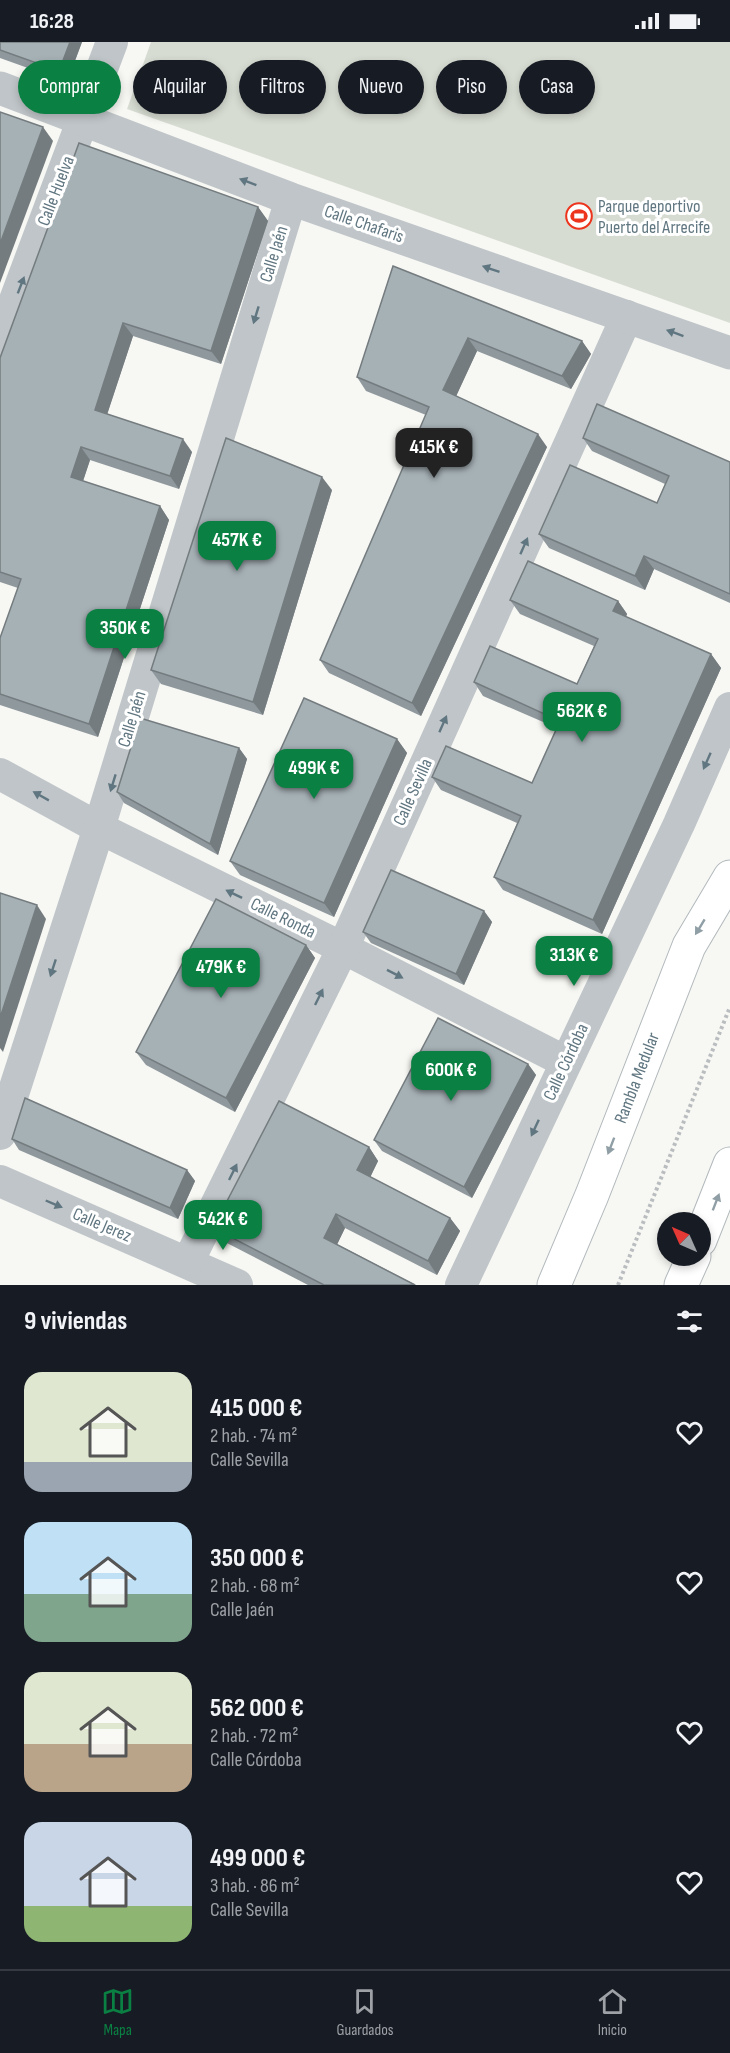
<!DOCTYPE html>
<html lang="es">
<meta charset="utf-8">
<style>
:root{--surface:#171b24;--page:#242831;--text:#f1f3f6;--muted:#9ea1a6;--line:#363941;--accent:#0b8043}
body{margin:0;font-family:"Sofia Sans Condensed",sans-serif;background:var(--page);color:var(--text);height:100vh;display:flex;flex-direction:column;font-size:22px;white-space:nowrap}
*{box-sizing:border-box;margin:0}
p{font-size:20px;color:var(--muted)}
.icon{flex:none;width:33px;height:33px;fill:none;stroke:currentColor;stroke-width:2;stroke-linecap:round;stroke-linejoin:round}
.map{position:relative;height:1243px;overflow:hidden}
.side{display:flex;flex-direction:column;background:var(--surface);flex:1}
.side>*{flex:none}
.top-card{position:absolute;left:18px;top:18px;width:694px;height:54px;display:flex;gap:12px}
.needle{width:39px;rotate:315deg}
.tools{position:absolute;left:657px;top:1170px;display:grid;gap:12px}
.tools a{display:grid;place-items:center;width:54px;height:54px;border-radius:50%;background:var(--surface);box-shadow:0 3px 9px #0003;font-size:30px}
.price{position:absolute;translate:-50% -51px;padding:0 14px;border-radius:12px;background:var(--accent);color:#fff;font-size:20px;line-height:39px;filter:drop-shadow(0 2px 3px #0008)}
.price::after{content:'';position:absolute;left:50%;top:36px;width:18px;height:14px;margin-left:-9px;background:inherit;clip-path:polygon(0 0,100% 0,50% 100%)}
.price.selected{background:#222;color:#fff}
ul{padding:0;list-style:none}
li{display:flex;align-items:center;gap:18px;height:150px;padding:0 24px}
li span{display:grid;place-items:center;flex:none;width:168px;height:120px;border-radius:18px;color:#555}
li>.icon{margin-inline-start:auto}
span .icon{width:72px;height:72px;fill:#fffc;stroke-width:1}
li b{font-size:26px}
h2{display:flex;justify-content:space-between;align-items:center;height:72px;padding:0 24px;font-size:26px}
.chip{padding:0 21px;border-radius:27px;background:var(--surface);box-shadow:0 3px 9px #0003;font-size:21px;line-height:54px}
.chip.selected{background:var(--accent);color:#fff}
.status{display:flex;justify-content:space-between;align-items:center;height:42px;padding:0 30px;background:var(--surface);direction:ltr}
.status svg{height:16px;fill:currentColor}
.tab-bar{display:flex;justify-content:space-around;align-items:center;height:84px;border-top:2px solid var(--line);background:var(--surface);font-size:16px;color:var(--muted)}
.tab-bar a{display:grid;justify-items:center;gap:3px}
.tab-bar .selected{color:var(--accent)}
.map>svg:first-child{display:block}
</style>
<div class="status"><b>16:28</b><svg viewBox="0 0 49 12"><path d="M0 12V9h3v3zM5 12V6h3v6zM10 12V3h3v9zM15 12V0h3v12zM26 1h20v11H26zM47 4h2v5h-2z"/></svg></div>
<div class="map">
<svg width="730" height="1243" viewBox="0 0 730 1243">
<rect width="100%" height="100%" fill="#f7f7f3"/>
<!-- green -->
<path fill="#d7dcd2" d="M151,0h579v281l-603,-214z"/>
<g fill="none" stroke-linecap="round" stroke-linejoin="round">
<!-- primary casing -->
<g stroke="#b2b9bc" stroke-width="35">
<g id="primary">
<path d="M700,1198l30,-76"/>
<path d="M554,1243l38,-90 97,-249 41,-69"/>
<path d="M681,1243l13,-29"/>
</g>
</g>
<!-- path -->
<path stroke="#b9bdbf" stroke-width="4" stroke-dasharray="3 3" stroke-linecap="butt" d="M618,1243l112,-278"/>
<!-- minor -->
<g stroke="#bfc5c8" stroke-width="32">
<path d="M0,298l112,-298"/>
<path d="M0,732l99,54 244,120 223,114"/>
<path d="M0,1092l99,-306 192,-629"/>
<path d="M0,1139l237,104"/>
<path d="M188,1220l155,-314 284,-632"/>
<path d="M461,1243l218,-461 51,-116"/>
</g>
<!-- tertiary -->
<path stroke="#bfc5c8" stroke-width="33" d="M0,46l291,111 439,154"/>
<!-- primary -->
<use href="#primary" stroke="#fff" stroke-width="33"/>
</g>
<!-- wall -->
<g fill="#8f989d">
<path d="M0,0h82l-15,40 -67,-24z"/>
<path d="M258,165l10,14 -47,143 -88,-28 -26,78 85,38 -13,37 -89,-29 -7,21 77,25 9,14 -71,217 -98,-32v-67l18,-50 -18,-6v-224z"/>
<path d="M393,224l189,75 9,13 -20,35 -94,-38 -21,45 91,51 -126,269 -92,-43 -9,-13 106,-245 -60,-24 -9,-14z"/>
<path d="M583,396l147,24v141l-76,-34 -9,21 -96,-42 -10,-14 118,-31 8,-19 -73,-33z"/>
<path d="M332,448l-69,225 -102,-31 -10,-14z"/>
<path d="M510,558l108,1 9,13 -1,3 85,37 10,14 -119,266 -99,-44 -9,-13 23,-54 -76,-33 -9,-13 100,6 25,-55 -74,-32 -9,-14 103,2 17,-38 -74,-32z"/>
<path d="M397,697l10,14 -73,164 -94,-42 -10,-14z"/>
<path d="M239,706l8,11 -29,96 -94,-52 -7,-11z"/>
<path d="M484,869l8,11 -28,63 -93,-42 -8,-11z"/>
<path d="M306,903l9,13 -80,154 -89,-47 -10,-13z"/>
<path d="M528,1022l8,11 -64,123 -90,-47 -8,-11z"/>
<path d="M12,1097l175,31 8,11 -17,38 -159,-69z"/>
<path d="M369,1105l9,14 -8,16 80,41 10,13 -23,44 -92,-47 -8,16 79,41h-108l-85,-44 -10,-13z"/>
</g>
<!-- shaded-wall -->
<g fill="#747c7f">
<path d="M70,0h12l-15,40 -8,-11z"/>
<path d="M43,85l10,14 -53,142v-39z"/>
<path d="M258,165l10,14 -47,143 -10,-13z"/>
<path d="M123,281l10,13 -29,88 -9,-14z"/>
<path d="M468,296l9,13 -24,52 -10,-13z"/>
<path d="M582,299l9,13 -20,35 -9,-13z"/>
<path d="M538,392l9,13 -126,269 -9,-13z"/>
<path d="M183,397l9,13 -13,37 -9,-13z"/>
<path d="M81,405l9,13 -10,30 -9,-13z"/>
<path d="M322,435l10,13 -69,225 -10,-13z"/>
<path d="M160,464l9,14 -71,217 -9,-13z"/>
<path d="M644,514l10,13 -9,21 -10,-14z"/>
<path d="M618,559l9,13 -5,11 -9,-14z"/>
<path d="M711,612l10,14 -119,266 -9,-14z"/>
<path d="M397,697l10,14 -73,164 -10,-14z"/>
<path d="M239,706l8,11 -29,96 -8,-11z"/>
<path d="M37,863l9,14 -43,133 -3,-4v-30z"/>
<path d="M484,869l8,11 -28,63 -8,-11z"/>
<path d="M306,903l9,13 -80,154 -9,-14z"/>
<path d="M528,1022l8,11 -64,123 -8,-11z"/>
<path d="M369,1105l9,14 -11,23 -10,-14z"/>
<path d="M187,1128l8,11 -17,38 -8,-11z"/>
<path d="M336,1172l9,14 -11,23 -10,-13z"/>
<path d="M450,1176l10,13 -23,44 -9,-14z"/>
</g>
<!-- building -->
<g fill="#a6b1b6" stroke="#747c7f" stroke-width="1.5">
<path d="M0,0h70l-11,29 -59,-21z"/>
<path d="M0,70l43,15 -43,117z"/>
<path d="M79,101l179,64 -47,144 -88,-28 -28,87 88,29 -13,37 -89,-29 -10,30 89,29 -71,218 -89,-30v-56l21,-59 -21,-7v-214z"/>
<path d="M393,224l189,75 -20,35 -94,-38 -25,52 95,44 -126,269 -92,-43 109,-253 -72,-30z"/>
<path d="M597,362l133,58v132l-86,-38 -9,20 -96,-42 31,-69 87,38 12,-27 -86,-38z"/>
<path d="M226,396l96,39 -69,225 -102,-32z"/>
<path d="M528,519l90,40 -5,10 98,43 -118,266 -99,-43 27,-61 -89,-39 14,-31 86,37 28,-62 -86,-39 16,-36 87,38 21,-45 -88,-39z"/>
<path d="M304,656l93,41 -73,164 -94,-42z"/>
<path d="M140,676l99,30 -29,96 -93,-52z"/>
<path d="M391,828l93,41 -28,63 -93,-42z"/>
<path d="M0,851l37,12 -37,113z"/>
<path d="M216,857l90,46 -80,153 -90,-46z"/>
<path d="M438,976l90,46 -64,123 -90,-47z"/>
<path d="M25,1056l162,72 -17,38 -158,-69z"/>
<path d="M279,1059l90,46 -12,23 93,48 -22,43 -92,-47 -12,24 91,47h-91l-111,-57z"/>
</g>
<!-- one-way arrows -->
<defs><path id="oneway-solid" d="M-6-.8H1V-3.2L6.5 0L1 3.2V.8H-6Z" transform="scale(1.5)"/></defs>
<g fill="#607680">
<use href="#oneway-solid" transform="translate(248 140) rotate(-159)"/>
<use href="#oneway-solid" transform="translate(491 227) rotate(-161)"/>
<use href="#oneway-solid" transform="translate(21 243) rotate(-69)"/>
<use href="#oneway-solid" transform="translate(256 273) rotate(107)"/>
<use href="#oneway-solid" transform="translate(675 291) rotate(-160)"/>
<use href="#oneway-solid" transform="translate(524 504) rotate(-66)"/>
<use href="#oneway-solid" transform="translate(443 682) rotate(-66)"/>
<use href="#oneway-solid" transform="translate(707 719) rotate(114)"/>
<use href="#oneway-solid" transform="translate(113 741) rotate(107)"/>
<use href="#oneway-solid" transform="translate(41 754) rotate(-151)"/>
<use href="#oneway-solid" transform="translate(234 852) rotate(-154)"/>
<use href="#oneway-solid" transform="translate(53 926) rotate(108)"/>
<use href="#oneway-solid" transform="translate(395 932) rotate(27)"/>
<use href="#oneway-solid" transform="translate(319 955) rotate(-64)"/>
<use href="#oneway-solid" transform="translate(535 1086) rotate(115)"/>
<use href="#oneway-solid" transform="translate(233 1130) rotate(-64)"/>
<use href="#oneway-solid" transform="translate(54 1162) rotate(23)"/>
</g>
<g fill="#909fa6">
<use href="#oneway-solid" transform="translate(700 885) rotate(121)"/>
<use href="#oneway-solid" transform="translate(611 1104) rotate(111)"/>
<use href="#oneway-solid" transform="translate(716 1160) rotate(-69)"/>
</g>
<!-- icons -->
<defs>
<g id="stadium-ring" transform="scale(1.35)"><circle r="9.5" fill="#fff" stroke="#ed341d" stroke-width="1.5"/><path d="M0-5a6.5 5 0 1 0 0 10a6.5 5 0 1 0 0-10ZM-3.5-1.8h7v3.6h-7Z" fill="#ed341d"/></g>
</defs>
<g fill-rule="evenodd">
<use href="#stadium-ring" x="579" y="174"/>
</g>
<g text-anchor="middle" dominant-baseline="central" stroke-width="6" stroke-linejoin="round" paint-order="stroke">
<!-- street labels -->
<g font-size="18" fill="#607680" stroke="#fff">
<text transform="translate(56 149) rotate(-69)">Calle Huelva</text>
<text transform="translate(364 182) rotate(19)">Calle Chafaris</text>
<text transform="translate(274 212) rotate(-73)">Calle Jaén</text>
<text transform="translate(132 677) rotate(-73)">Calle Jaén</text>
<text transform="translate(413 750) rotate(-66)">Calle Sevilla</text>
<text transform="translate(283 876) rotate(26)">Calle Ronda</text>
<text transform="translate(566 1020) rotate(-65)">Calle Córdoba</text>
<text transform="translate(637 1036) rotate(-69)">Rambla Medular</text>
<text transform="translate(102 1183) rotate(23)">Calle Jerez</text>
</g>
<!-- poi labels -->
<g font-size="18" fill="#607680" stroke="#fff" text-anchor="start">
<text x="598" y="164">Parque deportivo<tspan x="598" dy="21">Puerto del Arrecife</tspan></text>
</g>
</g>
</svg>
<div class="tools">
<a><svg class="needle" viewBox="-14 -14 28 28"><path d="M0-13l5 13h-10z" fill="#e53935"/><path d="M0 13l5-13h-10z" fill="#9ea1a6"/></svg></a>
</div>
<b class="price selected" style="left:434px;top:437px">415K €</b>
<b class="price" style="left:237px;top:530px">457K €</b>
<b class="price" style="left:125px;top:618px">350K €</b>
<b class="price" style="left:582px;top:701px">562K €</b>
<b class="price" style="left:314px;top:758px">499K €</b>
<b class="price" style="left:574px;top:945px">313K €</b>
<b class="price" style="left:221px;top:957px">479K €</b>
<b class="price" style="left:451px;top:1060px">600K €</b>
<b class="price" style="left:223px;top:1209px">542K €</b>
<div class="top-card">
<a class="chip selected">Comprar</a>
<a class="chip">Alquilar</a>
<a class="chip">Filtros</a>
<a class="chip">Nuevo</a>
<a class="chip">Piso</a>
<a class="chip">Casa</a>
</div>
</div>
<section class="side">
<h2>9 viviendas<svg class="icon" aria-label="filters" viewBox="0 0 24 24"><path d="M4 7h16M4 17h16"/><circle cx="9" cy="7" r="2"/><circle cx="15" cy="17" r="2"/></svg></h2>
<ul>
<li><span style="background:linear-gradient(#dfe7d0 75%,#9aa5b1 0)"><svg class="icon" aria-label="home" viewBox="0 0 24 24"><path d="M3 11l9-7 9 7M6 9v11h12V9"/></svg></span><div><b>415 000 €</b><p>2 hab. · 74 m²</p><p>Calle Sevilla</p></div><svg class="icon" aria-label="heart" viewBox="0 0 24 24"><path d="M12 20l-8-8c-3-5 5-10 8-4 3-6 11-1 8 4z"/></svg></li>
<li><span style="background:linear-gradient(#bfe0f5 60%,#7fa58c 0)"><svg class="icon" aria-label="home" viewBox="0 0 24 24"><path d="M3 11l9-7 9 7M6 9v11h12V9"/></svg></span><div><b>350 000 €</b><p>2 hab. · 68 m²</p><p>Calle Jaén</p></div><svg class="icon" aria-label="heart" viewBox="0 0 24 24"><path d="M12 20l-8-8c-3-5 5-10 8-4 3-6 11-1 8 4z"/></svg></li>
<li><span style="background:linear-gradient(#dfe7d0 60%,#b9a48a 0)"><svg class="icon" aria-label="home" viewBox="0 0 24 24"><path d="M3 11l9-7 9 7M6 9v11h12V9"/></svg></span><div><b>562 000 €</b><p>2 hab. · 72 m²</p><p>Calle Córdoba</p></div><svg class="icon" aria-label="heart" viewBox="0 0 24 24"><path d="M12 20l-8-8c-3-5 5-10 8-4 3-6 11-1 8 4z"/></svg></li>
<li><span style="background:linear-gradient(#c9d6e8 70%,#8fb573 0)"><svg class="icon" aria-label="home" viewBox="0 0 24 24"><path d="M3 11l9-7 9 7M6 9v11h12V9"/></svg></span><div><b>499 000 €</b><p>3 hab. · 86 m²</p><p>Calle Sevilla</p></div><svg class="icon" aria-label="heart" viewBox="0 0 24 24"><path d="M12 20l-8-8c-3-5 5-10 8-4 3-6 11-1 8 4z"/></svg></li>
</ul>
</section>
<nav class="tab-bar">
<a class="selected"><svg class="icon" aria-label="map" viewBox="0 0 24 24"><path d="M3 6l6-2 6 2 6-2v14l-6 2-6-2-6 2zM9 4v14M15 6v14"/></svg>Mapa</a>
<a><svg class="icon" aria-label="saved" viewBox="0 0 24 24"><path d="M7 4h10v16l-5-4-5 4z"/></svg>Guardados</a>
<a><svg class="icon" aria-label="home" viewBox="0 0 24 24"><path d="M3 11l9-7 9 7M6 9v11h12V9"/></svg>Inicio</a>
</nav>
